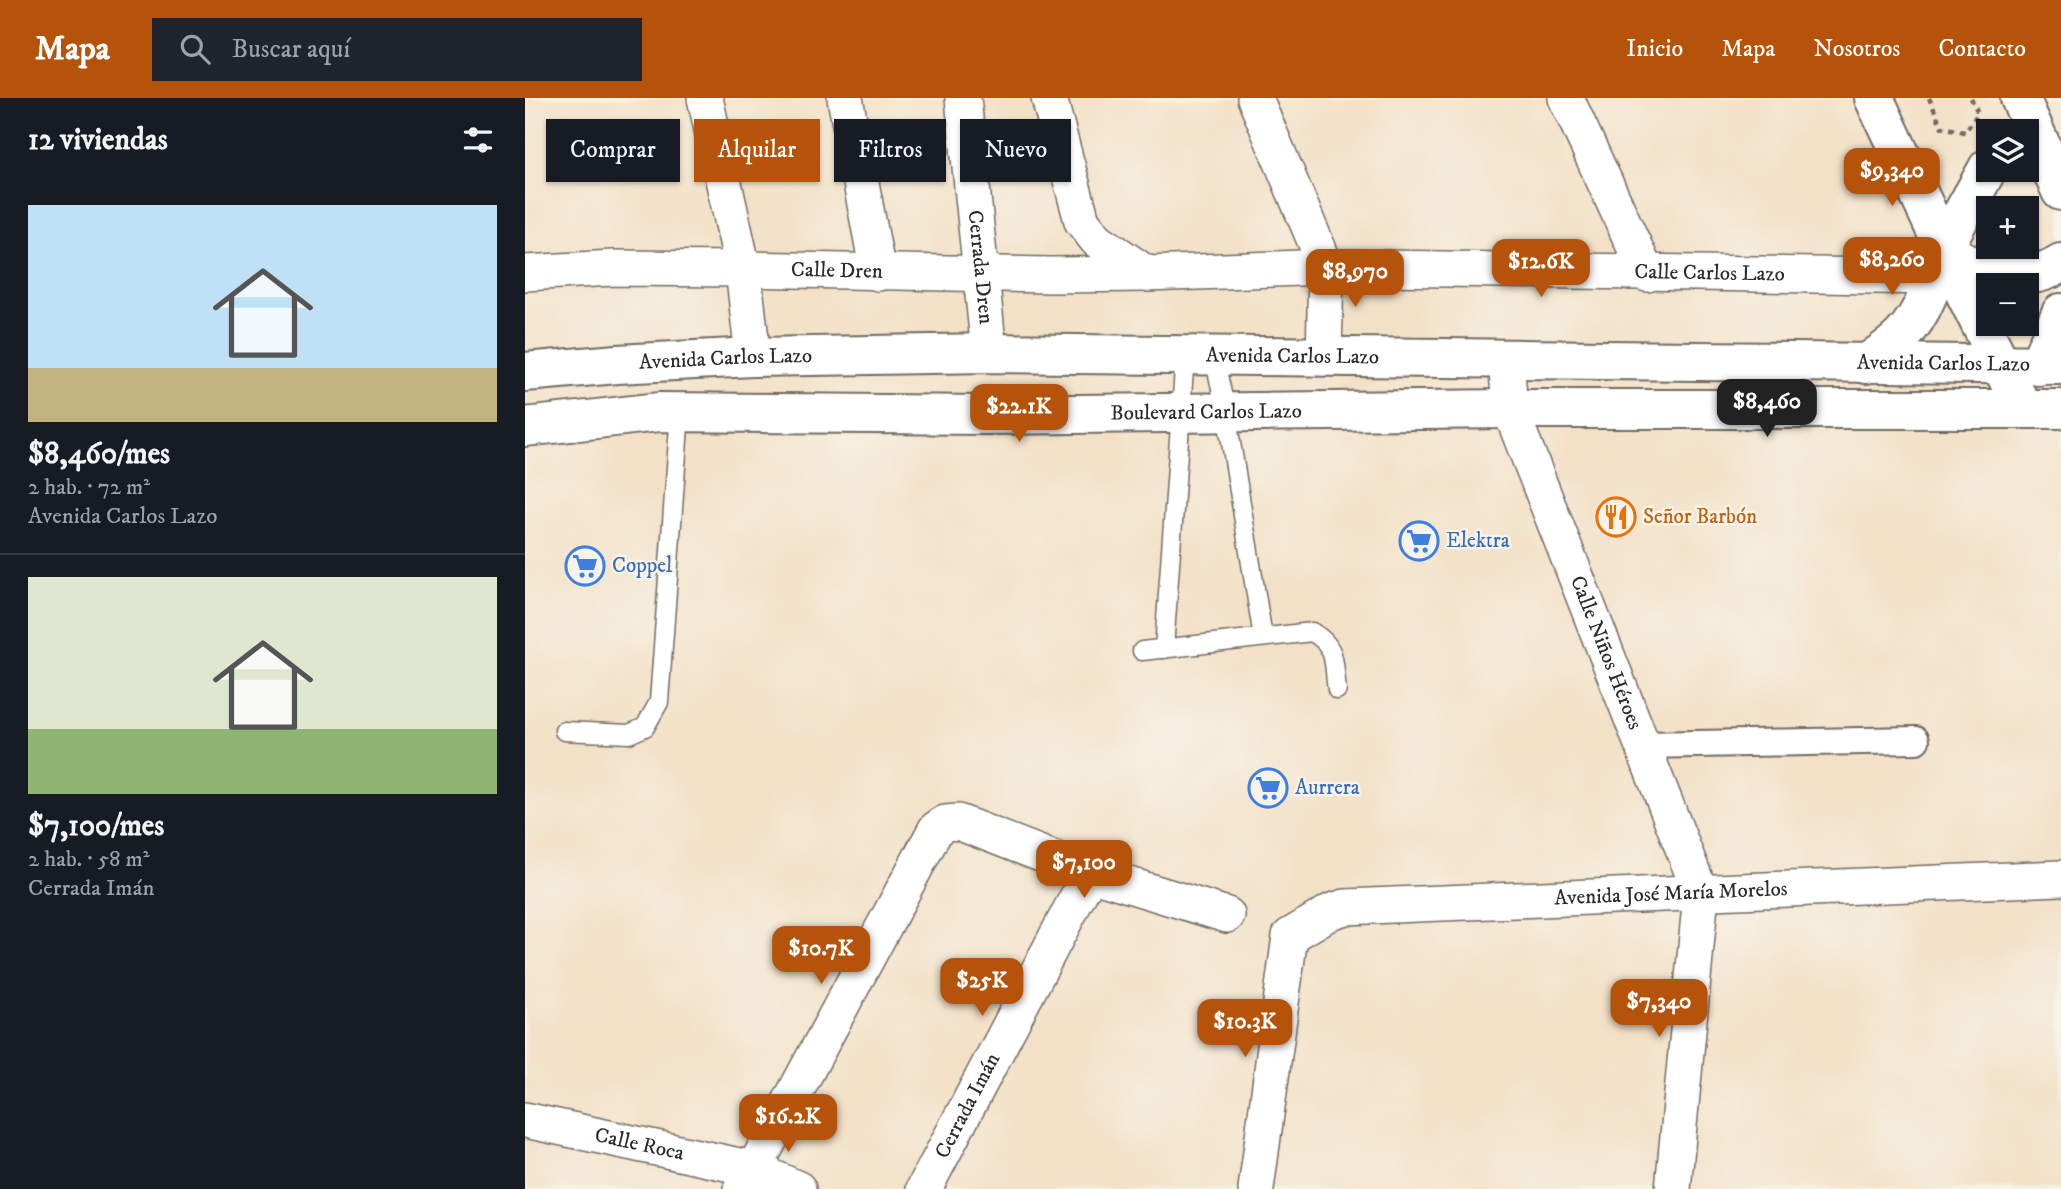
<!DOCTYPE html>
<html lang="es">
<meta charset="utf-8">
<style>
:root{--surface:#171b24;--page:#20242c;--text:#f1f3f6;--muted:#9ea1a6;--line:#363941;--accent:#b45309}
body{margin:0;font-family:"IM FELL DW Pica",serif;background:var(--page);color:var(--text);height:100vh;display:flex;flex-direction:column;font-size:26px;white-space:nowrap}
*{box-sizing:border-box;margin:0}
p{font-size:23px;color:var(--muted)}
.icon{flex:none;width:38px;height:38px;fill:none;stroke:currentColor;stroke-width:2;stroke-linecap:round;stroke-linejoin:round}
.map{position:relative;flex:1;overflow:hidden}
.sheet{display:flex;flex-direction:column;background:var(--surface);width:525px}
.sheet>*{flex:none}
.guide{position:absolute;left:21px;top:21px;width:665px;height:63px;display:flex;gap:14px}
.buttons{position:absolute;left:1451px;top:21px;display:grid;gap:14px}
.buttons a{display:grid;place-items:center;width:63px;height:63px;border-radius:0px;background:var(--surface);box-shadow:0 2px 5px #0004;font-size:35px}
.price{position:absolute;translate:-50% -60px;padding:0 16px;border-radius:14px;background:var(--accent);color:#fff;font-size:23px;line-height:46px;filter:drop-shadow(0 2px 4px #0008)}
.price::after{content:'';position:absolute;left:50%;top:42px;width:21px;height:16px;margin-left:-10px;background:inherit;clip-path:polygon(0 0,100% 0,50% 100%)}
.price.selected{background:#222;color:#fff}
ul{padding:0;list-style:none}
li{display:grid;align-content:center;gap:14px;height:371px;padding:0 28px}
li+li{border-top:2px solid var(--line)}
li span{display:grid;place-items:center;height:217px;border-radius:0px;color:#555}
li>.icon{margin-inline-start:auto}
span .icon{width:126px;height:126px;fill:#fffc;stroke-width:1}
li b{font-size:30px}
h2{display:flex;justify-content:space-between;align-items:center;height:84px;padding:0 28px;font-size:30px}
.chip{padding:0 24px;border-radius:0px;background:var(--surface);box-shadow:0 2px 5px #0004;font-size:24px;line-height:63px}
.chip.selected{background:var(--accent);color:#fff}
header{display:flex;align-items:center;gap:42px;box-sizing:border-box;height:98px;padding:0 35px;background:var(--accent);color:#fff}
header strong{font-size:33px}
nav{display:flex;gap:38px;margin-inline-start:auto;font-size:24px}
.search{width:490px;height:63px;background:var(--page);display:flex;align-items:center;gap:18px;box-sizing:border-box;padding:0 24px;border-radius:0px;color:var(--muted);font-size:26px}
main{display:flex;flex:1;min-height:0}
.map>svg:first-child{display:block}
</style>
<header>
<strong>Mapa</strong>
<div class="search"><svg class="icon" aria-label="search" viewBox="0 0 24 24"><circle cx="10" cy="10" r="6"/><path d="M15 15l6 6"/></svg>Buscar aquí</div>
<nav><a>Inicio</a><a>Mapa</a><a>Nosotros</a><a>Contacto</a></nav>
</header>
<main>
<section class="sheet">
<h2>12 viviendas<svg class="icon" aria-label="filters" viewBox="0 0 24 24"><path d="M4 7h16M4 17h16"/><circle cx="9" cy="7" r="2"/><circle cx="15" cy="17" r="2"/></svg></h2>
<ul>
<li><span style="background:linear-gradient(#bfe0f5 75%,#c2b280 0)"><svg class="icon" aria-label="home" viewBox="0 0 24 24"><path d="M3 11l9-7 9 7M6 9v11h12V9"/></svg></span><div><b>$8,460/mes</b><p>2 hab. · 72 m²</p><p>Avenida Carlos Lazo</p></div></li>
<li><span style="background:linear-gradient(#dfe7d0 70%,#8fb573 0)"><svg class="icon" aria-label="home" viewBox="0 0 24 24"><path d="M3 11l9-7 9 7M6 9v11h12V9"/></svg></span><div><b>$7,100/mes</b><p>2 hab. · 58 m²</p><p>Cerrada Imán</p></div></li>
</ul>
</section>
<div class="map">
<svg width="1536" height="1091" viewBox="0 0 1536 1091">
<rect width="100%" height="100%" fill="#f7f3e8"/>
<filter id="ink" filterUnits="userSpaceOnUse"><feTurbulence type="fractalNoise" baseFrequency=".0143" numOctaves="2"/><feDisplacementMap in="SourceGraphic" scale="14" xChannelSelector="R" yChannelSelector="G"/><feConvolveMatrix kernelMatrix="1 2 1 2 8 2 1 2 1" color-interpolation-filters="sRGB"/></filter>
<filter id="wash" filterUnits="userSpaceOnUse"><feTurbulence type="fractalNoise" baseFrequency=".00686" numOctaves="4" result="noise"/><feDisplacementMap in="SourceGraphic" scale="28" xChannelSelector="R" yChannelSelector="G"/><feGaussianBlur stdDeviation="1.57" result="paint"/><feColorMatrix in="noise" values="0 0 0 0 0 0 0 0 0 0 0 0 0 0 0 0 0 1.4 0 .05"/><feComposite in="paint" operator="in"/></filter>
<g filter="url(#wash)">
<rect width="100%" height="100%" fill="#f3e1c7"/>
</g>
<g filter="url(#ink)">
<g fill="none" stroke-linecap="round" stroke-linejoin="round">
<!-- service casing -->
<g stroke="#716b62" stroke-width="21">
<g id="service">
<path d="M689,258l12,56 37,225"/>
<path d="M639,551l21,-294"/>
<path d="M617,553l170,-19c26,15 21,31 25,58"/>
<path d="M39,633l65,3 16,-7 14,-25 21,-290"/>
</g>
</g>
<!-- pedestrian casing -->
<g stroke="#716b62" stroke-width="30">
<path id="pedestrian" d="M1118,647l273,-5"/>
</g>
<!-- minor casing -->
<g stroke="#716b62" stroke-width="38">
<g id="minor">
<path d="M180,0l38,171 10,88"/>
<path d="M320,0l33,175"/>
<path id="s1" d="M438,0l26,255"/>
<path d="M524,0l33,123 15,19 50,34"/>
<path d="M730,0l71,169 -2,90"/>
<path d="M1041,0l81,176"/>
<path id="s2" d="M0,175l88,-5 130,1 308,6 96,-1 179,-7 609,10"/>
<path id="s3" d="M981,261l4,50 191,485 -28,295"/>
<path id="s4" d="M0,1022l229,49 44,20"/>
<path d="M216,1091l13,-20 182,-340 9,-6 13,-1 132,51 137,42"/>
<path id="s5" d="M399,1091l166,-316"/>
<path id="s6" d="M731,1091l34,-253 42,-25 13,-4 716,-29"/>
</g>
</g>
<!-- tertiary casing -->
<g stroke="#716b62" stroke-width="42">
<g id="tertiary">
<path d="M1349,0l91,195 58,116"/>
<path d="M1495,0l41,93"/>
<path d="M1463,70l-45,80c33,25 81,39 118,15"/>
<path d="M1513,268l23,-53"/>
</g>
</g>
<!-- secondary casing -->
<g stroke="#716b62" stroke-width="42">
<g id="secondary">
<path d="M1341,266c12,-9 25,-17 35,-27 23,-23 34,-59 42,-89"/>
<path id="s7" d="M0,274l92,-8 136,-7 236,-4 1072,12"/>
<path id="s8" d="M0,329l134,-15 326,3 525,-6h551"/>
</g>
</g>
<!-- path -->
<path stroke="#716b62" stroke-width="4.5" stroke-dasharray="5 5" stroke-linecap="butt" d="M1404,0l13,29 23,5 13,-19 -7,-15"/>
<!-- service -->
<use href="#service" stroke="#fff" stroke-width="18"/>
<!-- pedestrian -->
<use href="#pedestrian" stroke="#fff" stroke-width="26"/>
<!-- minor -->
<use href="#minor" stroke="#fff" stroke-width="35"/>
<!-- tertiary -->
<use href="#tertiary" stroke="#fff" stroke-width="38"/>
<!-- secondary -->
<use href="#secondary" stroke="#fff" stroke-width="38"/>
</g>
</g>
<!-- icons -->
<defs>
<g id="restaurant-ring" transform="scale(2.0125)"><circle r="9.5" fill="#f7f3e8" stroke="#e8710a" stroke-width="1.5"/><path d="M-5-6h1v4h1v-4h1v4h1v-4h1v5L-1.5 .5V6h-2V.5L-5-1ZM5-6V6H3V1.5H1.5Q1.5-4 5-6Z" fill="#e8710a"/></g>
<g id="supermarket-ring" transform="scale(2.0125)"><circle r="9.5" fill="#f7f3e8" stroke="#3f7fe0" stroke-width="1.5"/><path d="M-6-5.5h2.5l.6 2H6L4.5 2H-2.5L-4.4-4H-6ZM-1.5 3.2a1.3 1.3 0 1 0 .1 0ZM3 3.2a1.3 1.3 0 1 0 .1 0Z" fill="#3f7fe0"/></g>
</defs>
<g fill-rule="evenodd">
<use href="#restaurant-ring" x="1091" y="419"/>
<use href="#supermarket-ring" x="894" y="443"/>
<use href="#supermarket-ring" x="60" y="468"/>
<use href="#supermarket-ring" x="743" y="690"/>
</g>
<g text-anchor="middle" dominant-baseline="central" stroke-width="5" stroke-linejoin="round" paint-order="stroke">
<!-- street labels -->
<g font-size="21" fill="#2b2b2b" stroke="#f7f3e8">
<text stroke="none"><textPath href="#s1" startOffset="170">Cerrada Dren</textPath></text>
<text stroke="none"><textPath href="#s2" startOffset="312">Calle Dren</textPath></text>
<text stroke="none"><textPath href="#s2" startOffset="1185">Calle Carlos Lazo</textPath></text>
<text stroke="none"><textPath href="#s7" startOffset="768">Avenida Carlos Lazo</textPath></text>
<text stroke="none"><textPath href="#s7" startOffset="201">Avenida Carlos Lazo</textPath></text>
<text stroke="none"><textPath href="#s7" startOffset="1419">Avenida Carlos Lazo</textPath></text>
<text stroke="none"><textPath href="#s8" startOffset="682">Boulevard Carlos Lazo</textPath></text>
<text stroke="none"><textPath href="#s3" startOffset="312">Calle Niños Héroes</textPath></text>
<text stroke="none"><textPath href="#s6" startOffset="644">Avenida José María Morelos</textPath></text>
<text stroke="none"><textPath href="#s5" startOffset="94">Cerrada Imán</textPath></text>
<text stroke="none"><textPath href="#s4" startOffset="117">Calle Roca</textPath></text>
</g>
<!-- food labels -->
<g font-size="21" fill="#c56008" stroke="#f7f3e8" text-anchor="start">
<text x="1118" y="419">Señor Barbón</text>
</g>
<!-- shop labels -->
<g font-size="21" fill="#366cbe" stroke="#f7f3e8" text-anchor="start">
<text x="921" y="443">Elektra</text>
<text x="87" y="468">Coppel</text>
<text x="770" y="690">Aurrera</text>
</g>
</g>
</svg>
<div class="buttons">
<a><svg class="icon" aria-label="layers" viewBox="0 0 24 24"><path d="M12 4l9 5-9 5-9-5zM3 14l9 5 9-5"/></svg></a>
<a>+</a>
<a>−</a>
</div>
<b class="price" style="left:1367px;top:110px">$9,340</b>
<b class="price" style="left:1367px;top:199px">$8,260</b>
<b class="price" style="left:1016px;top:201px">$12.6K</b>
<b class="price" style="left:830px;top:211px">$8,970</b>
<b class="price selected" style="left:1242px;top:341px">$8,460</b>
<b class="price" style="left:494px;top:346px">$22.1K</b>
<b class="price" style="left:559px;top:802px">$7,100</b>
<b class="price" style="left:296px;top:888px">$10.7K</b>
<b class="price" style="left:457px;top:920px">$25K</b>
<b class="price" style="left:1134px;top:941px">$7,340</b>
<b class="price" style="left:720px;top:961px">$10.3K</b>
<b class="price" style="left:263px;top:1056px">$16.2K</b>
<div class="guide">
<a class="chip">Comprar</a>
<a class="chip selected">Alquilar</a>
<a class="chip">Filtros</a>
<a class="chip">Nuevo</a>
</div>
</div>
</main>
